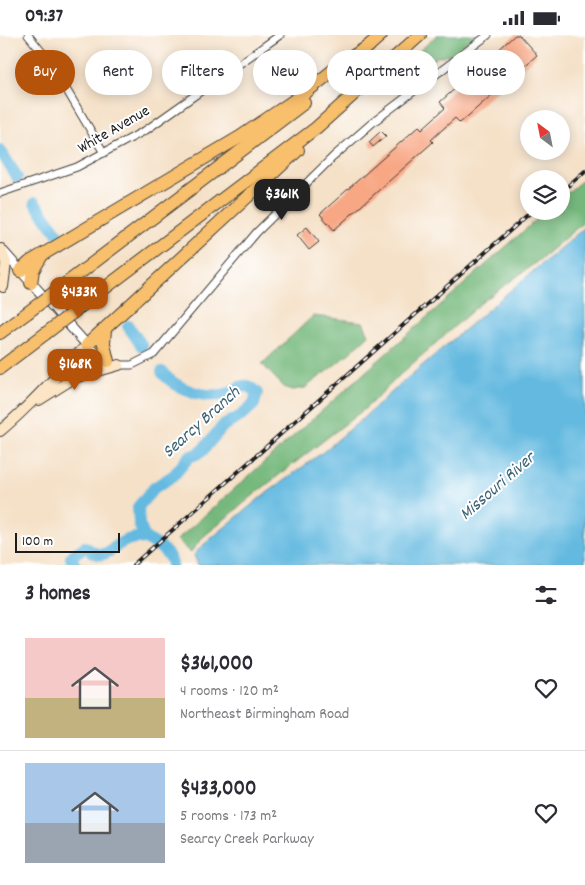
<!DOCTYPE html>
<meta charset="utf-8">
<style>
:root{--surface:#fff;--page:#f2f2f3;--text:#2b2b33;--muted:#7c7c81;--line:#e1e1e2;--accent:#b45309}
body{margin:0;font-family:Dekko,sans-serif;background:var(--page);color:var(--text);height:100vh;display:flex;flex-direction:column;font-size:19px;white-space:nowrap}
*{box-sizing:border-box;margin:0}
p{font-size:16px;color:var(--muted)}
.icon{flex:none;width:28px;height:28px;fill:none;stroke:currentColor;stroke-width:2;stroke-linecap:round;stroke-linejoin:round}
.map{position:relative;height:530px;overflow:hidden}
.drawer{display:flex;flex-direction:column;background:var(--surface);flex:1}
.drawer>*{flex:none}
.banner{position:absolute;left:15px;top:15px;width:555px;height:45px;display:flex;gap:10px}
.needle{width:32px;rotate:328deg}
.controls{position:absolute;left:520px;top:75px;display:grid;gap:10px}
.controls a{display:grid;place-items:center;width:50px;height:50px;border-radius:50%;background:var(--surface);box-shadow:0 2px 12px #0003;font-size:25px}
.scale{position:absolute;left:15px;bottom:12px;width:105px;box-sizing:border-box;padding-left:5px;border:2px solid #1c1c1c;border-top:0;font-size:14px;line-height:18px;white-space:nowrap;color:#1c1c1c;-webkit-text-stroke:4px #fff;paint-order:stroke}
.price{position:absolute;translate:-50% -42px;padding:0 11px;border-radius:10px;background:var(--accent);color:#fff;font-size:16px;line-height:32px;filter:drop-shadow(0 1px 2px #0008)}
.price::after{content:'';position:absolute;left:50%;top:30px;width:15px;height:11px;margin-left:-8px;background:inherit;clip-path:polygon(0 0,100% 0,50% 100%)}
.price.active{background:#222;color:#fff}
ul{padding:0;list-style:none}
li{display:flex;align-items:center;gap:15px;height:125px;padding:0 25px}
li+li{border-top:1px solid var(--line)}
li span{display:grid;place-items:center;flex:none;width:140px;height:100px;border-radius:0px;color:#555}
li>.icon{margin-inline-start:auto}
span .icon{width:60px;height:60px;fill:#fffc;stroke-width:1}
li b{font-size:21px}
h2{display:flex;justify-content:space-between;align-items:center;height:60px;padding:0 25px;font-size:21px}
.chip{padding:0 18px;border-radius:22px;background:var(--surface);box-shadow:0 2px 12px #0003;font-size:18px;line-height:45px}
.chip.active{background:var(--accent);color:#fff}
.status{display:flex;justify-content:space-between;align-items:center;height:35px;padding:0 25px;background:var(--surface);direction:ltr}
.status svg{height:14px;fill:currentColor}
.map>svg:first-child{display:block}
</style>
<div class="status"><b>09:37</b><svg viewBox="0 0 49 12"><path d="M0 12V9h3v3zM5 12V6h3v6zM10 12V3h3v9zM15 12V0h3v12zM26 1h20v11H26zM47 4h2v5h-2z"/></svg></div>
<div class="map">
<svg width="585" height="530" viewBox="0 0 585 530">
<rect width="100%" height="100%" fill="#fff"/>
<filter id="ink" filterUnits="userSpaceOnUse"><feTurbulence type="fractalNoise" baseFrequency=".02" numOctaves="2"/><feDisplacementMap in="SourceGraphic" scale="10" xChannelSelector="R" yChannelSelector="G"/><feConvolveMatrix kernelMatrix="1 2 1 2 8 2 1 2 1" color-interpolation-filters="sRGB"/></filter>
<filter id="wash" filterUnits="userSpaceOnUse"><feTurbulence type="fractalNoise" baseFrequency=".0096" numOctaves="4" result="noise"/><feDisplacementMap in="SourceGraphic" scale="20" xChannelSelector="R" yChannelSelector="G"/><feGaussianBlur stdDeviation="1.12" result="paint"/><feColorMatrix in="noise" values="0 0 0 0 0 0 0 0 0 0 0 0 0 0 0 0 0 1.4 0 .05"/><feComposite in="paint" operator="in"/></filter>
<g filter="url(#wash)">
<rect width="100%" height="100%" fill="#f5e1c8"/>
<!-- forest -->
<g fill="#74b87c" stroke="#486a4c">
<path d="M437,0h40l-28,20 -12,2 -26,18 -9,-8z"/>
<path d="M585,143v43l-47,40 -56,41 -80,71 -35,34 -106,82 -58,48 -13,16 -13,-13 369,-329h15v-13z"/>
<path d="M313,281l50,6 6,13 -24,22 -40,31 -12,2 -9,-3 -22,-23z"/>
</g>
<!-- water -->
<path fill="#63b9e0" stroke="#406a7e" d="M585,192v338h-387l-4,-10 8,-9 58,-48 63,-46 38,-32 43,-39z"/>
<g fill="none" stroke-linecap="round" stroke-linejoin="round">
<!-- river -->
<g stroke="#63b9e0" stroke-width="12">
<path d="M0,115l17,27"/>
<path d="M35,168l23,31"/>
<path d="M128,291l14,20"/>
<path d="M145,503l-6,-14 -1,-17 16,-19 20,-13 15,-18 12,-5 22,-26 18,-10 13,-12 3,-11c-4,-3 -7,-8 -13,-7 -6,1 -12,6 -18,8 -22,5 -51,-5 -64,-22"/>
<path d="M75,530l-4,-7 3,-4 11,-7c5,3 12,9 18,7 6,-1 11,-6 16,-10 17,-10 29,-7 43,5 5,5 9,8 10,16"/>
</g>
</g>
<g id="blocks">
<!-- building -->
<g fill="#f8a785">
<path d="M515,0h4l18,20 -77,68 -5,-5 -24,22 2,2 -99,88 -14,-16 99,-88 3,3 23,-21 -5,-6z"/>
<path d="M381,96l5,5 -13,11 -4,-5z"/>
<path d="M307,192l12,15 -10,8 -12,-15z"/>
</g>
</g>
</g>
<g filter="url(#ink)">
<use href="#blocks" fill-opacity="0" stroke="#3d3a36" stroke-width="1"/>
<g fill="none" stroke-linecap="round" stroke-linejoin="round">
<!-- minor casing -->
<g stroke="#3d3a36" stroke-width="9">
<g id="minor">
<path d="M28,0l22,27 54,91"/>
<path d="M0,158l77,-26 69,-37 134,-95"/>
<path d="M87,310l19,15"/>
<path d="M115,330h17l22,-11 103,-122 76,-75 39,-34 116,-88"/>
</g>
</g>
<!-- tertiary casing -->
<g stroke="#3d3a36" stroke-width="11">
<path id="tertiary" d="M2,215l85,95"/>
</g>
<!-- secondary casing -->
<g stroke="#3d3a36" stroke-width="12">
<g id="secondary">
<path d="M1,214l5,14 -3,24"/>
<path d="M39,365l35,-22 45,-13"/>
<path d="M0,396c32,-26 58,-58 87,-86"/>
</g>
</g>
<!-- motorway casing -->
<g stroke="#3d3a36" stroke-width="14">
<g id="motorway">
<path d="M364,15l17,-15"/>
<path d="M20,236l10,-9 210,-125 65,-44 36,-29 28,-18"/>
<path d="M31,248l2,-13 8,-13"/>
<path d="M64,250l240,-182"/>
<path d="M80,272l236,-179 104,-93"/>
<path d="M105,294l-1,15 4,17"/>
<path d="M0,298l27,-20"/>
<path d="M87,310l211,-195"/>
<path d="M0,333l45,-34"/>
</g>
</g>
<!-- minor -->
<use href="#minor" stroke="#fff" stroke-width="7"/>
<!-- tertiary -->
<use href="#tertiary" stroke="#fff" stroke-width="9"/>
<!-- secondary -->
<use href="#secondary" stroke="#fce5c4" stroke-width="10"/>
<!-- motorway -->
<use href="#motorway" stroke="#f8bf6c" stroke-width="12"/>
<!-- rail casing -->
<g stroke="#1c1c1c" stroke-width="4">
<g id="rail">
<path d="M561,157l24,-21"/>
<path d="M133,530l399,-354"/>
</g>
</g>
<!-- rail -->
<use href="#rail" stroke="#fff" stroke-width="2" stroke-dasharray="5.5" stroke-linecap="butt"/>
<!-- motorway-bridge casing -->
<g stroke="#3d3a36" stroke-width="14" stroke-linecap="butt">
<g id="motorway-bridge">
<path d="M27,278l37,-28"/>
<path d="M45,299l35,-27"/>
</g>
</g>
<!-- motorway-bridge -->
<use href="#motorway-bridge" stroke="#f8bf6c" stroke-width="12"/>
</g>
</g>
<g text-anchor="middle" dominant-baseline="central" stroke-width="4" stroke-linejoin="round" paint-order="stroke">
<!-- street labels -->
<g font-size="16" fill="#1c1c1c" stroke="#fff">
<text transform="translate(114 95) rotate(-30)">White Avenue</text>
</g>
<!-- water labels -->
<g font-size="18" font-style="italic" fill="#3c6374" stroke="#fff">
<text transform="translate(202 388) rotate(-42)">Searcy Branch</text>
<text transform="translate(498 452) rotate(-41)">Missouri River</text>
</g>
</g>
</svg>
<div class="controls">
<a><svg class="needle" viewBox="-14 -14 28 28"><path d="M0-13l5 13h-10z" fill="#e53935"/><path d="M0 13l5-13h-10z" fill="#7c7c81"/></svg></a>
<a><svg class="icon" aria-label="layers" viewBox="0 0 24 24"><path d="M12 4l9 5-9 5-9-5zM3 14l9 5 9-5"/></svg></a>
</div>
<div class="scale">100 m</div>
<b class="price active" style="left:282px;top:186px">$361K</b>
<b class="price" style="left:79px;top:284px">$433K</b>
<b class="price" style="left:75px;top:356px">$168K</b>
<div class="banner">
<a class="chip active">Buy</a>
<a class="chip">Rent</a>
<a class="chip">Filters</a>
<a class="chip">New</a>
<a class="chip">Apartment</a>
<a class="chip">House</a>
</div>
</div>
<section class="drawer">
<h2>3 homes<svg class="icon" aria-label="filters" viewBox="0 0 24 24"><path d="M4 7h16M4 17h16"/><circle cx="9" cy="7" r="2"/><circle cx="15" cy="17" r="2"/></svg></h2>
<ul>
<li><span style="background:linear-gradient(#f6c9c9 60%,#c2b280 0)"><svg class="icon" aria-label="home" viewBox="0 0 24 24"><path d="M3 11l9-7 9 7M6 9v11h12V9"/></svg></span><div><b>$361,000</b><p>4 rooms · 120 m²</p><p>Northeast Birmingham Road</p></div><svg class="icon" aria-label="heart" viewBox="0 0 24 24"><path d="M12 20l-8-8c-3-5 5-10 8-4 3-6 11-1 8 4z"/></svg></li>
<li><span style="background:linear-gradient(#a9c7e8 60%,#9aa5b1 0)"><svg class="icon" aria-label="home" viewBox="0 0 24 24"><path d="M3 11l9-7 9 7M6 9v11h12V9"/></svg></span><div><b>$433,000</b><p>5 rooms · 173 m²</p><p>Searcy Creek Parkway</p></div><svg class="icon" aria-label="heart" viewBox="0 0 24 24"><path d="M12 20l-8-8c-3-5 5-10 8-4 3-6 11-1 8 4z"/></svg></li>
</ul>
</section>
